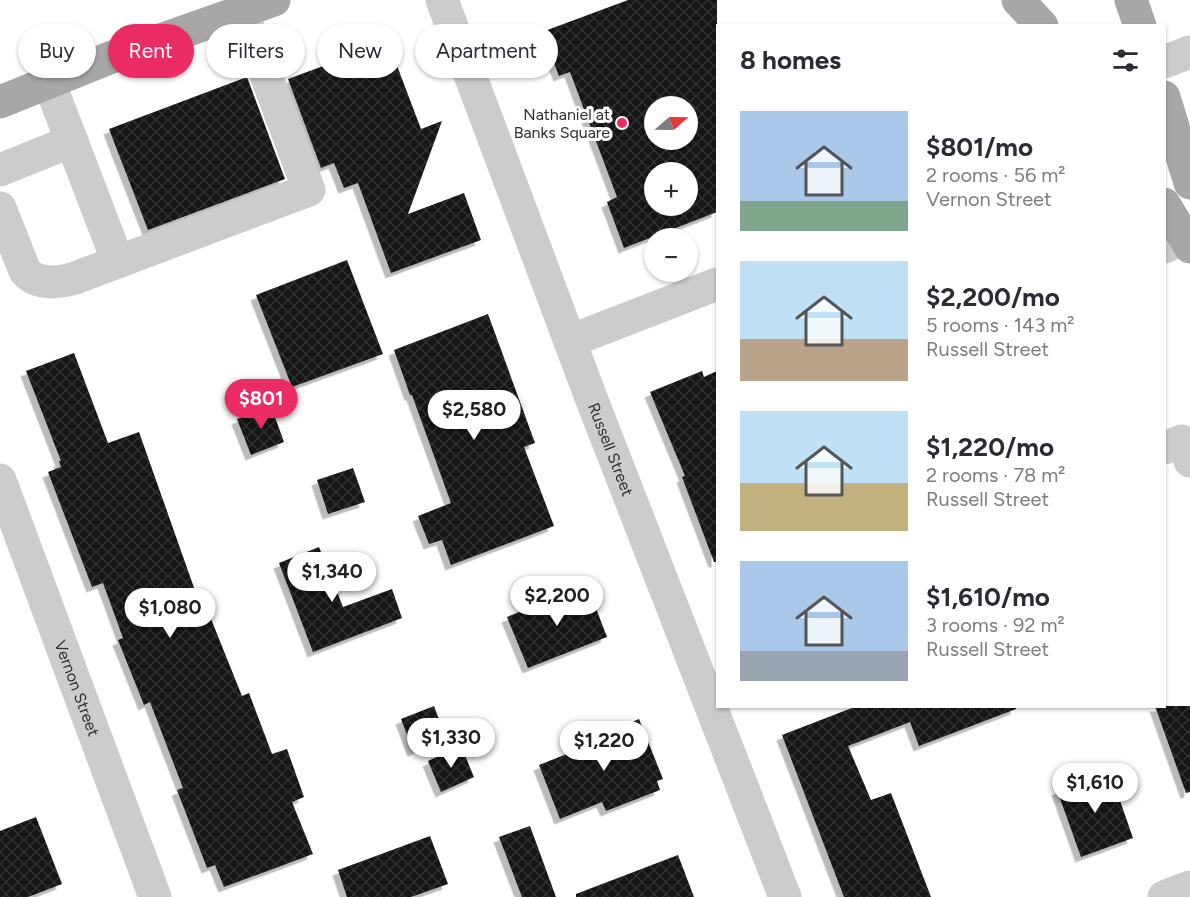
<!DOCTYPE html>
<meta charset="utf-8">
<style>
:root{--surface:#fff;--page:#f7f7f7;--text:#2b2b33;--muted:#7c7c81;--accent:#eb2c64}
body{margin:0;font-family:Figtree,sans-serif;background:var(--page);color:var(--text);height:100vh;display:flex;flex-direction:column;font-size:22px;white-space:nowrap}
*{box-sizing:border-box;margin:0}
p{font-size:20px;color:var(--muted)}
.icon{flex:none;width:33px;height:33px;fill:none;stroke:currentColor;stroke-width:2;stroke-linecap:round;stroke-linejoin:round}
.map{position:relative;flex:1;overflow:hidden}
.drawer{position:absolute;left:716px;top:24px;width:450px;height:684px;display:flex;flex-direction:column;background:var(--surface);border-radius:0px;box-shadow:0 2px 4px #0004}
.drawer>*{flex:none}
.banner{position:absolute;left:18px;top:24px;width:570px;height:54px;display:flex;gap:12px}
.needle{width:39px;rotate:70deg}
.controls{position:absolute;left:644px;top:96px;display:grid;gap:12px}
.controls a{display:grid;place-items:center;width:54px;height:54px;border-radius:50%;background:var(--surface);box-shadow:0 2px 4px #0004;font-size:30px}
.price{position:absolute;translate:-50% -51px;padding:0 14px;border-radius:21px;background:#fff;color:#222;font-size:20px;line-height:39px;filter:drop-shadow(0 2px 3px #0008)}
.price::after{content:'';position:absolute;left:50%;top:36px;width:18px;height:14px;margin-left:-9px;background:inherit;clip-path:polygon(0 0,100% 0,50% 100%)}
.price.active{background:var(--accent);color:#fff}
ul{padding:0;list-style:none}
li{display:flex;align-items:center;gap:18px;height:150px;padding:0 24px}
li span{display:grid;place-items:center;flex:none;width:168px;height:120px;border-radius:0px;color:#555}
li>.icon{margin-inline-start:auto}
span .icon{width:72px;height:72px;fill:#fffc;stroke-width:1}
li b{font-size:26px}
h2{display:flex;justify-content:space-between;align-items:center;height:72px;padding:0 24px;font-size:26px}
.chip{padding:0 21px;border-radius:27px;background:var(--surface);box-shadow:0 2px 4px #0004;font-size:21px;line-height:54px}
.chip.active{background:var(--accent);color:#fff}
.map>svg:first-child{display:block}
</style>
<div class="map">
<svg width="1190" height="897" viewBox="0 0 1190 897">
<defs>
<pattern id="building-cross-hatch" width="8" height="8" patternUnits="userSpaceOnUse" patternTransform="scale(1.5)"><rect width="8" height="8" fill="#161616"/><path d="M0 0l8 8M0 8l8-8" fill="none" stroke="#303030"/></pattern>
<filter id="shadow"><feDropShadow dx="-5.5" dy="5.5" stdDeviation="0" flood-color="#0004"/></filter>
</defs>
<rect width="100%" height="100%" fill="#fff"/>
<!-- building -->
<g fill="url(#building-cross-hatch)" fill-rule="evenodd" filter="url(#shadow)">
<path d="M628,0h89v212l-93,36 -17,-46 10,-5 -47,-125 -11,4 -17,-44zM654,106h33v34h-33zM654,172h33v34h-33z"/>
<path d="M388,42l33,87 21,-8 -34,93 56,-21 17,47 -90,33 -33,-90 -14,5 -10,-25 -13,5 -33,-89z"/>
<path d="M247,77l38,102 -137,51 -39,-101z"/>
<path d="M347,260l36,94 -91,33 -36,-92z"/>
<path d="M488,314l47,129 -11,4 30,79 -103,39 -9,-25 -13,4 -11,-28 33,-13 -39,-108h-2l-16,-45z"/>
<path d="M74,353l34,90 31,-11 65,184 5,-2 33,82 7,-3 23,61 15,-5 17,48 -12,5 21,52 -89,33 -9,-22 -8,3 -30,-78 6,-2 -33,-86 -6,3 -26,-65 5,-2 -20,-55 -11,4 -44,-115 13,-5 -2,-6h2l-35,-90z"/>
<path d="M702,371l2,6 13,-6v191h-3l-32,-85 3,-1 -35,-84z"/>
<path d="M271,406l13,36 -33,13 -14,-36z"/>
<path d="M353,468l12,34 -37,12 -11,-34z"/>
<path d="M319,547l24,60 49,-18 10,29 -89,34 -34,-89z"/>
<path d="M587,585l20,52 -79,31 -21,-51z"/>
<path d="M434,706l12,32 -33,13 -12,-32z"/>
<path d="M857,706h159v3l-97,37 -9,-24 -62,24 23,54 20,-7 40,104h-87l-62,-162z"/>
<path d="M1155,706h35v86l-4,1z"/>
<path d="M639,719l24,60 -6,2 3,9 -54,21 -4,-9 -42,17 -21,-54 43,-17 -2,-5z"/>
<path d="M461,746l13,31 -33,15 -13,-31z"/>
<path d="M1110,772l23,66 -52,19 -24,-67z"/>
<path d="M36,817l26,67 -34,13h-28v-66z"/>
<path d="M530,826l26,71h-34l-23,-60z"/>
<path d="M430,836l18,48 -37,13h-64l-9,-27z"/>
<path d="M678,855l16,42h-118v-3z"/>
</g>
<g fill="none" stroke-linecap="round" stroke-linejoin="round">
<!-- minor -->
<g stroke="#ccc" stroke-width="33">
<path id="s1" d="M442,0l148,395 195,502"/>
<path d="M1164,62l26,-10"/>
<path d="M49,82l69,180"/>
<path d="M0,170l72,-29"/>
<path d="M0,208l25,63c13,15 33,12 50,7l234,-88 -67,-179"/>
<path d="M1164,247l21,-9"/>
<path d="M570,341l147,-57"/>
<path d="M1164,448l18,-7 8,20"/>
<path id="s2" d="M0,480l155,417"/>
<path d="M1164,897l26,-10"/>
</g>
<!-- major -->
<g stroke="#a7a7a7" stroke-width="33">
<path d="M1018,0l24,26"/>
<path d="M1131,0l9,26"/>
<path d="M1164,97l26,86"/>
<path d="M0,102l112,-45 162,-57"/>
<path d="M1164,204l26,43"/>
</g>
</g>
<!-- markers -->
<circle fill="#eb2c64" stroke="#fff" stroke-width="2" cx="622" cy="123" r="6"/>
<g text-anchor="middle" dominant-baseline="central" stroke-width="6" stroke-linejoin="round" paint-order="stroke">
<!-- poi labels -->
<g font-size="16" fill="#2f2f2f" stroke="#fff" text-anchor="end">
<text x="610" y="114">Nathaniel at<tspan x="610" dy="18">Banks Square</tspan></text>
</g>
<!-- street labels -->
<g font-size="16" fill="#2f2f2f" stroke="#fff">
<text stroke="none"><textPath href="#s1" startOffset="480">Russell Street</textPath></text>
<text stroke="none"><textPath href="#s2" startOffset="222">Vernon Street</textPath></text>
</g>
</g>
</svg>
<div class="controls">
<a><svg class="needle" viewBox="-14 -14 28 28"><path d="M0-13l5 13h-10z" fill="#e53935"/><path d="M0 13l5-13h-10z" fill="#7c7c81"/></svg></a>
<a>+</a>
<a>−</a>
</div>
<b class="price active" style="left:261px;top:430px">$801</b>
<b class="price" style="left:474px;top:441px">$2,580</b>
<b class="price" style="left:332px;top:603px">$1,340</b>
<b class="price" style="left:557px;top:627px">$2,200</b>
<b class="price" style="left:170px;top:639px">$1,080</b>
<b class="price" style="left:451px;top:769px">$1,330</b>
<b class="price" style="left:604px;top:772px">$1,220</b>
<b class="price" style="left:1095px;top:814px">$1,610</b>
<div class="banner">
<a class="chip">Buy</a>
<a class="chip active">Rent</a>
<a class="chip">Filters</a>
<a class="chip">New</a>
<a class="chip">Apartment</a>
</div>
<section class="drawer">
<h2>8 homes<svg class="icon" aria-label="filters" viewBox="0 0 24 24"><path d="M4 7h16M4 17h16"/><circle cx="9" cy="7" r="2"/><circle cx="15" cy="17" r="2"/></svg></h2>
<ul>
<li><span style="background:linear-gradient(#a9c7e8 75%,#7fa58c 0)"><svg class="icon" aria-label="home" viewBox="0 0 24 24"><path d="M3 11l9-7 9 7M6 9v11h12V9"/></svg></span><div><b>$801/mo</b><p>2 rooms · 56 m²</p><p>Vernon Street</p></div></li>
<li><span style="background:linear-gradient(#bfe0f5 65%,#b9a48a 0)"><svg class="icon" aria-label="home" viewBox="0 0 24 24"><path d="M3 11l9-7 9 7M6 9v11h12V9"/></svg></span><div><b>$2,200/mo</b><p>5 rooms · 143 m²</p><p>Russell Street</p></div></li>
<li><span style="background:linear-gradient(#bfe0f5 60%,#c2b280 0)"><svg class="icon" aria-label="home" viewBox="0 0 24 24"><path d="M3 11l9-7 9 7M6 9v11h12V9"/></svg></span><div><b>$1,220/mo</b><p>2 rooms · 78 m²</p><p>Russell Street</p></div></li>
<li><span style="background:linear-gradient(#a9c7e8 75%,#9aa5b1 0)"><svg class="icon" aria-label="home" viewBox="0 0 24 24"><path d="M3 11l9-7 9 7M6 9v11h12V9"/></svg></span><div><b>$1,610/mo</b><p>3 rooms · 92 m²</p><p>Russell Street</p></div></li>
</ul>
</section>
</div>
